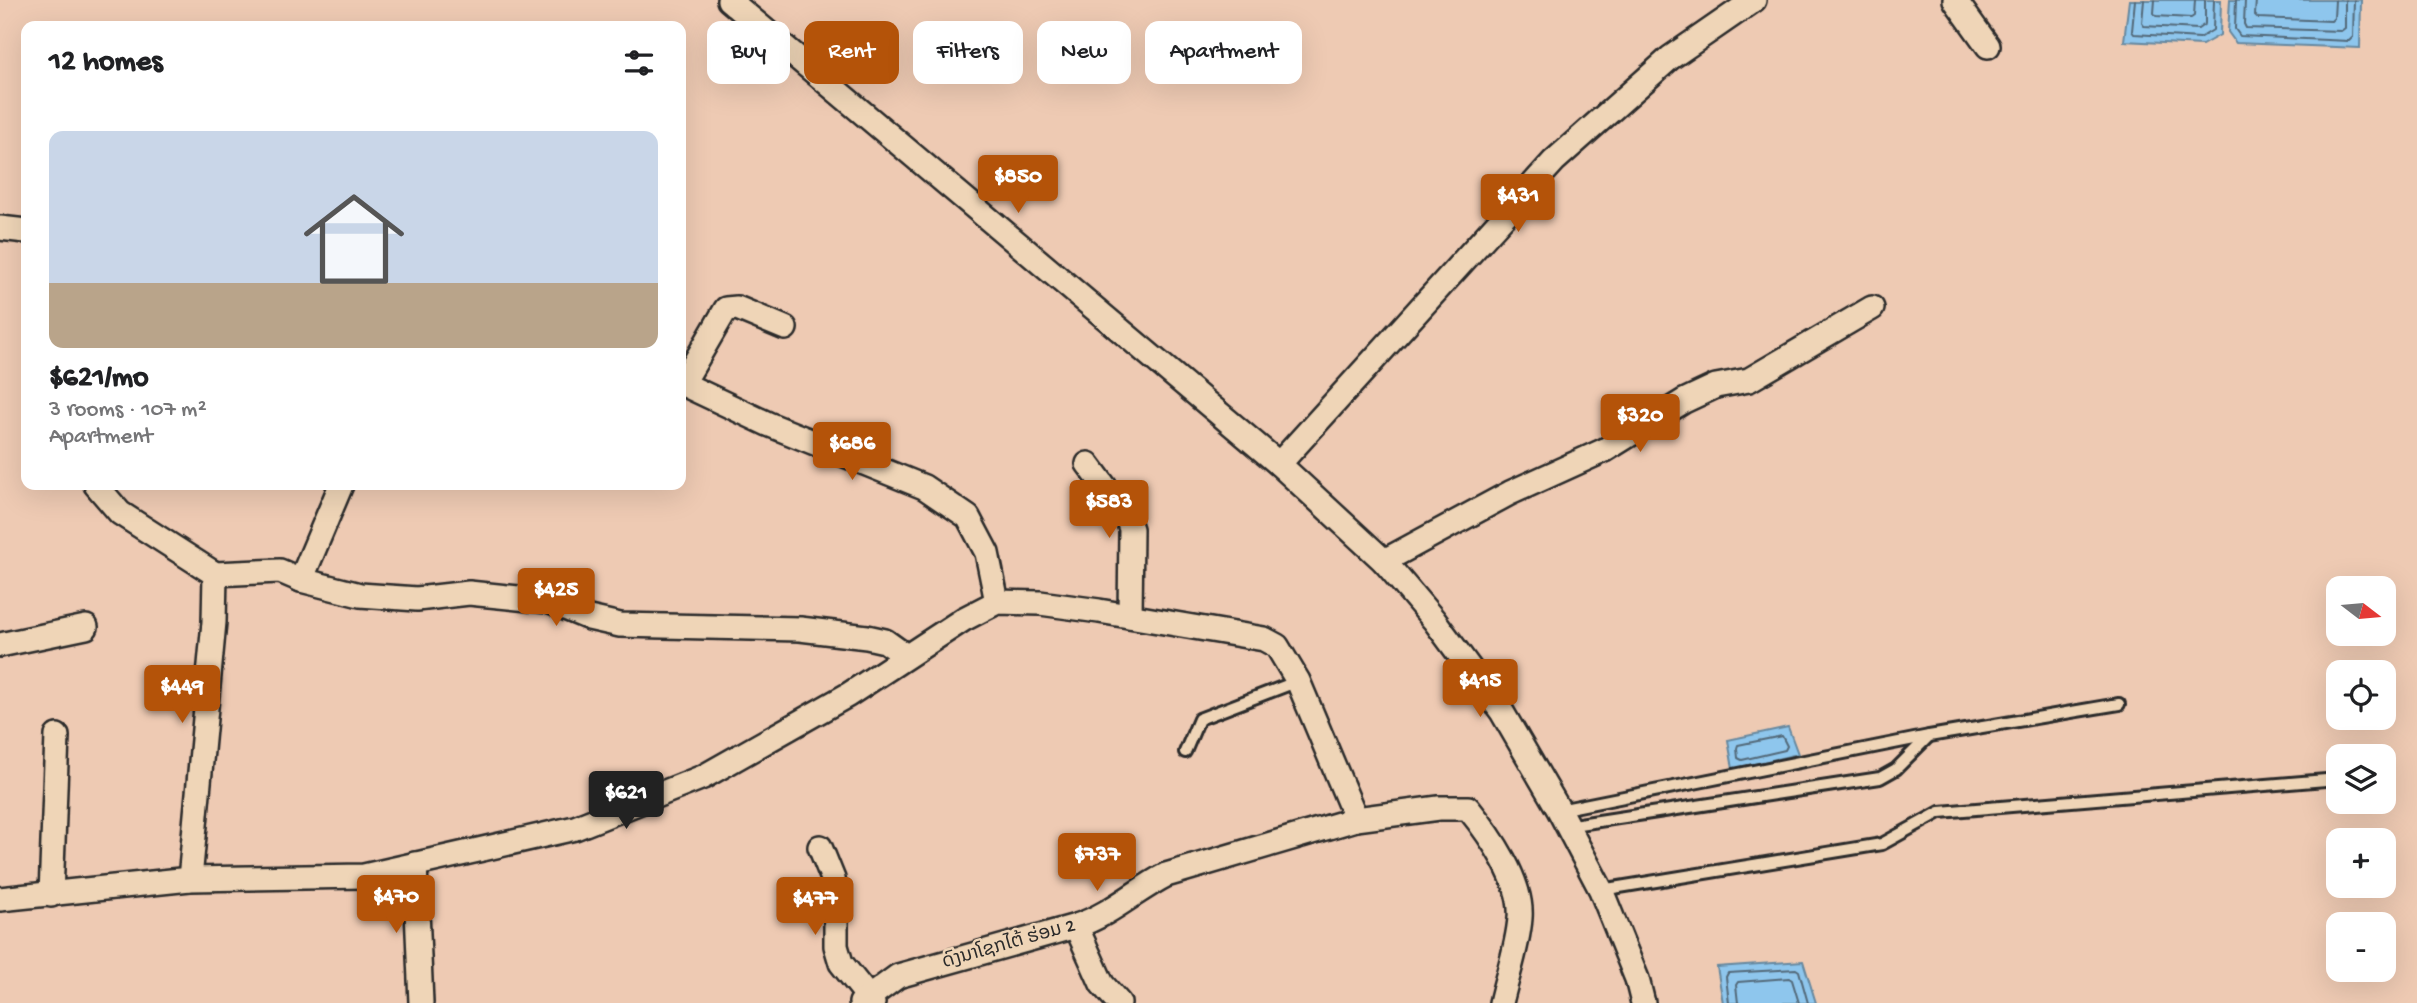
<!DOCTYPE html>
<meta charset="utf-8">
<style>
:root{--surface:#fff;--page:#f2f2f2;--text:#202124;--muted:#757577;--accent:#b45309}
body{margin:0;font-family:"Gochi Hand","Noto Sans Lao",sans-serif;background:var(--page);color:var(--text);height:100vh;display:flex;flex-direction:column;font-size:26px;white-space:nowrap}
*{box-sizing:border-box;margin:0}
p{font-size:23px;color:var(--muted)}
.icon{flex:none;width:38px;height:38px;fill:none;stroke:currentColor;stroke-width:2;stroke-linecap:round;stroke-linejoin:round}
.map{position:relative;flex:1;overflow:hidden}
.details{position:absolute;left:21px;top:21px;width:665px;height:469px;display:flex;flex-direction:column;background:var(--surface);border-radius:14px;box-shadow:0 7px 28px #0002}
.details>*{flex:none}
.banner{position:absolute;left:707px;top:21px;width:665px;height:63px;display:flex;gap:14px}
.needle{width:46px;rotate:106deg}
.controls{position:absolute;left:2326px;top:576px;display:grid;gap:14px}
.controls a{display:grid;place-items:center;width:70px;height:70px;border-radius:14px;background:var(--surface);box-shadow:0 7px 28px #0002;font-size:35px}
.price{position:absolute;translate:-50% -60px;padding:0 16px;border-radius:7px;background:var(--accent);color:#fff;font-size:23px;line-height:46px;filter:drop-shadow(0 2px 4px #0008)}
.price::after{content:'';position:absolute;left:50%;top:42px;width:21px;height:16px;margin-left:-10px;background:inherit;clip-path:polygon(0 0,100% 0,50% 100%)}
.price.on{background:#222;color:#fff}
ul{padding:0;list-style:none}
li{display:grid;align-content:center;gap:14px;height:371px;padding:0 28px}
li span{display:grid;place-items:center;height:217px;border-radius:14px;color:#555}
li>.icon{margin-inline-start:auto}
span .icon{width:126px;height:126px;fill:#fffc;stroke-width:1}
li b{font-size:30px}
h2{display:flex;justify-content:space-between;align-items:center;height:84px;padding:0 28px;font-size:30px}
.chip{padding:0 24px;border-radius:14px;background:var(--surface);box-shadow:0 7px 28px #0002;font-size:24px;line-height:63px}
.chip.on{background:var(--accent);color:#fff}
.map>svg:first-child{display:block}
</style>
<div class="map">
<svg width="2417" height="1003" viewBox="0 0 2417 1003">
<rect width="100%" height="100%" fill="#eecab3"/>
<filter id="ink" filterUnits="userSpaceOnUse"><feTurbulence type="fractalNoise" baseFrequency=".0143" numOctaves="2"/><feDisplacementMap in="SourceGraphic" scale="14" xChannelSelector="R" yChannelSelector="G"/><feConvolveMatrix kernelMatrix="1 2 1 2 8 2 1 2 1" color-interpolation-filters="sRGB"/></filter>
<g filter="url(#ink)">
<!-- water -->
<g fill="#8ec6ed" stroke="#66889f" stroke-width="2">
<path d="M2129,0h92l-1,35 -18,10 -78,-4z"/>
<path d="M2230,0h131l-1,48 -124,-5 -8,-11z"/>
<path d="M1788,727l10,27 -65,15 -5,-29z"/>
<path d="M1803,961l13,42h-93l-6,-36z"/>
</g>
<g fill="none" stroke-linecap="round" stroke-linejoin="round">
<!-- shore -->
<g stroke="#536979" stroke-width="2">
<path d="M2135,0l-3,31 2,3 66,4 13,-8 1,-30"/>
<path d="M2144,0l-2,23 2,3 54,3 7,-5v-24"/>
<path d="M2155,0l-1,13 2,3 35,2 3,-2 1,-16"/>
<path d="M2236,0l-1,29 5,7 109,5 4,-4 1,-37"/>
<path d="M2245,0l-1,24 2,4 95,3 4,-3v-28"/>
<path d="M2256,0l-1,15 3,3 73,3 3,-3 1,-18"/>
<path d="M1782,736l5,10 -2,4 -43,10 -4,-2 -1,-10 1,-3z"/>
<path d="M1729,1003l-3,-26 2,-4 68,-4 3,2 9,32"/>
<path d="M1738,1003l-2,-18 2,-3 51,-4 3,2 7,23"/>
</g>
<!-- lane casing -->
<g stroke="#2b2b2b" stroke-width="16">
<g id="lane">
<path d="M1185,752l14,-33 99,-38"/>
<path d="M1559,810l370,-74 190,-32"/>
<path d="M1566,826l314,-48 16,-9 33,-33"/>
<path d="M1601,890l281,-46 58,-32 398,-33"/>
</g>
</g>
<!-- street casing -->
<g stroke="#2b2b2b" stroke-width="28">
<g id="street">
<path d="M729,0l550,464 105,97 50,59 68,92 57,98 42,80 36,89 6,24"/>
<path d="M1955,0l33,46"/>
<path d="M0,228l26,3"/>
<path d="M681,383l87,41 156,63 44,30 19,36 10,49"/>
<path d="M683,383l43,-74 11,-1 48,20"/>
<path d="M1088,464l38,51 5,14 -1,87"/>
<path d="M1279,464l275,-303 116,-103 84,-58"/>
<path d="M96,485l24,28 95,61 65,-3 21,9 59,15 57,4 52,-6 79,8 41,17 31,7 180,4 67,8 18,4 21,15"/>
<path d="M1384,561l126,-68 95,-43 79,-49 32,-15 33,-6 123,-72"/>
<path d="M301,580l40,-95"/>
<path d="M0,645l86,-18"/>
<path d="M820,847l13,32 3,16v51l5,17 32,40"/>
<path d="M415,864l6,139"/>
<path d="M190,879l24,-257 1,-48"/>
<path d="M51,895l6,-159"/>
<path d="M0,899l190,-20 174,-3 211,-48 128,-51 145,-82 116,-76 33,-17 43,1 59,8 165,28 13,7 21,35 58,138 83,-11h29c22,27 55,74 52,110 -2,28 -13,58 -19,85"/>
<path d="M1076,926l26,58 17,19"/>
<path d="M861,1003l37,-27 178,-50c34,-11 59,-35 90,-51l190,-56"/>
</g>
</g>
<!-- lane -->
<use href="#lane" stroke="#efd5b7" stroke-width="10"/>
<!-- street -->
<use href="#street" stroke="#efd5b7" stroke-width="23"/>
</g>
</g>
<g text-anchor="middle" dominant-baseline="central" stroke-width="5" stroke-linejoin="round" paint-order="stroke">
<!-- street labels -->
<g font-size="19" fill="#2b2b2b" stroke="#efd5b7">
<text transform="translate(1009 945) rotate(-16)">ດົງນາໂຊກໄຕ້ ຮ່ອມ 2</text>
</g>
</g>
</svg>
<div class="controls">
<a><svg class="needle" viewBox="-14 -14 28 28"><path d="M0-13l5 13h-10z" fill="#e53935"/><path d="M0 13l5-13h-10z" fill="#757577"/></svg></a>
<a><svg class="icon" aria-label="locate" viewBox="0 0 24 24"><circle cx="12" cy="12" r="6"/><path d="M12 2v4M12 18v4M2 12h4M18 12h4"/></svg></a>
<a><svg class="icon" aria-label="layers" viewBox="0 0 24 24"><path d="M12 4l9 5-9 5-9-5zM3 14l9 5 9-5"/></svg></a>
<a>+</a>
<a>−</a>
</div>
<b class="price" style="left:1018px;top:215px">$850</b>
<b class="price" style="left:1518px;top:234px">$431</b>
<b class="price" style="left:1640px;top:454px">$320</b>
<b class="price" style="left:852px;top:482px">$686</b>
<b class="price" style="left:1109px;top:540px">$583</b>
<b class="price" style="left:556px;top:628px">$425</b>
<b class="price" style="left:1480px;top:719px">$415</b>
<b class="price" style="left:182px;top:725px">$449</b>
<b class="price on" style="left:626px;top:831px">$621</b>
<b class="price" style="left:1097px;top:893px">$737</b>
<b class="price" style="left:396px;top:935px">$470</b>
<b class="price" style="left:815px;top:937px">$477</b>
<div class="banner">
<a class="chip">Buy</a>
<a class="chip on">Rent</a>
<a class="chip">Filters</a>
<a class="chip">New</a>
<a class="chip">Apartment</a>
</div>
<section class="details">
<h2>12 homes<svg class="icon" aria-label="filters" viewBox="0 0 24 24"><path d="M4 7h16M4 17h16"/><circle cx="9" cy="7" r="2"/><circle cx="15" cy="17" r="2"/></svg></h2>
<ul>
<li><span style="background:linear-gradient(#c9d6e8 70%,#b9a48a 0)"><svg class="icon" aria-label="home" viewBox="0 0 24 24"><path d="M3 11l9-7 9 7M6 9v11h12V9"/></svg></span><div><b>$621/mo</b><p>3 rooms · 107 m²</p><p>Apartment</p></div></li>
</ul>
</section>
</div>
